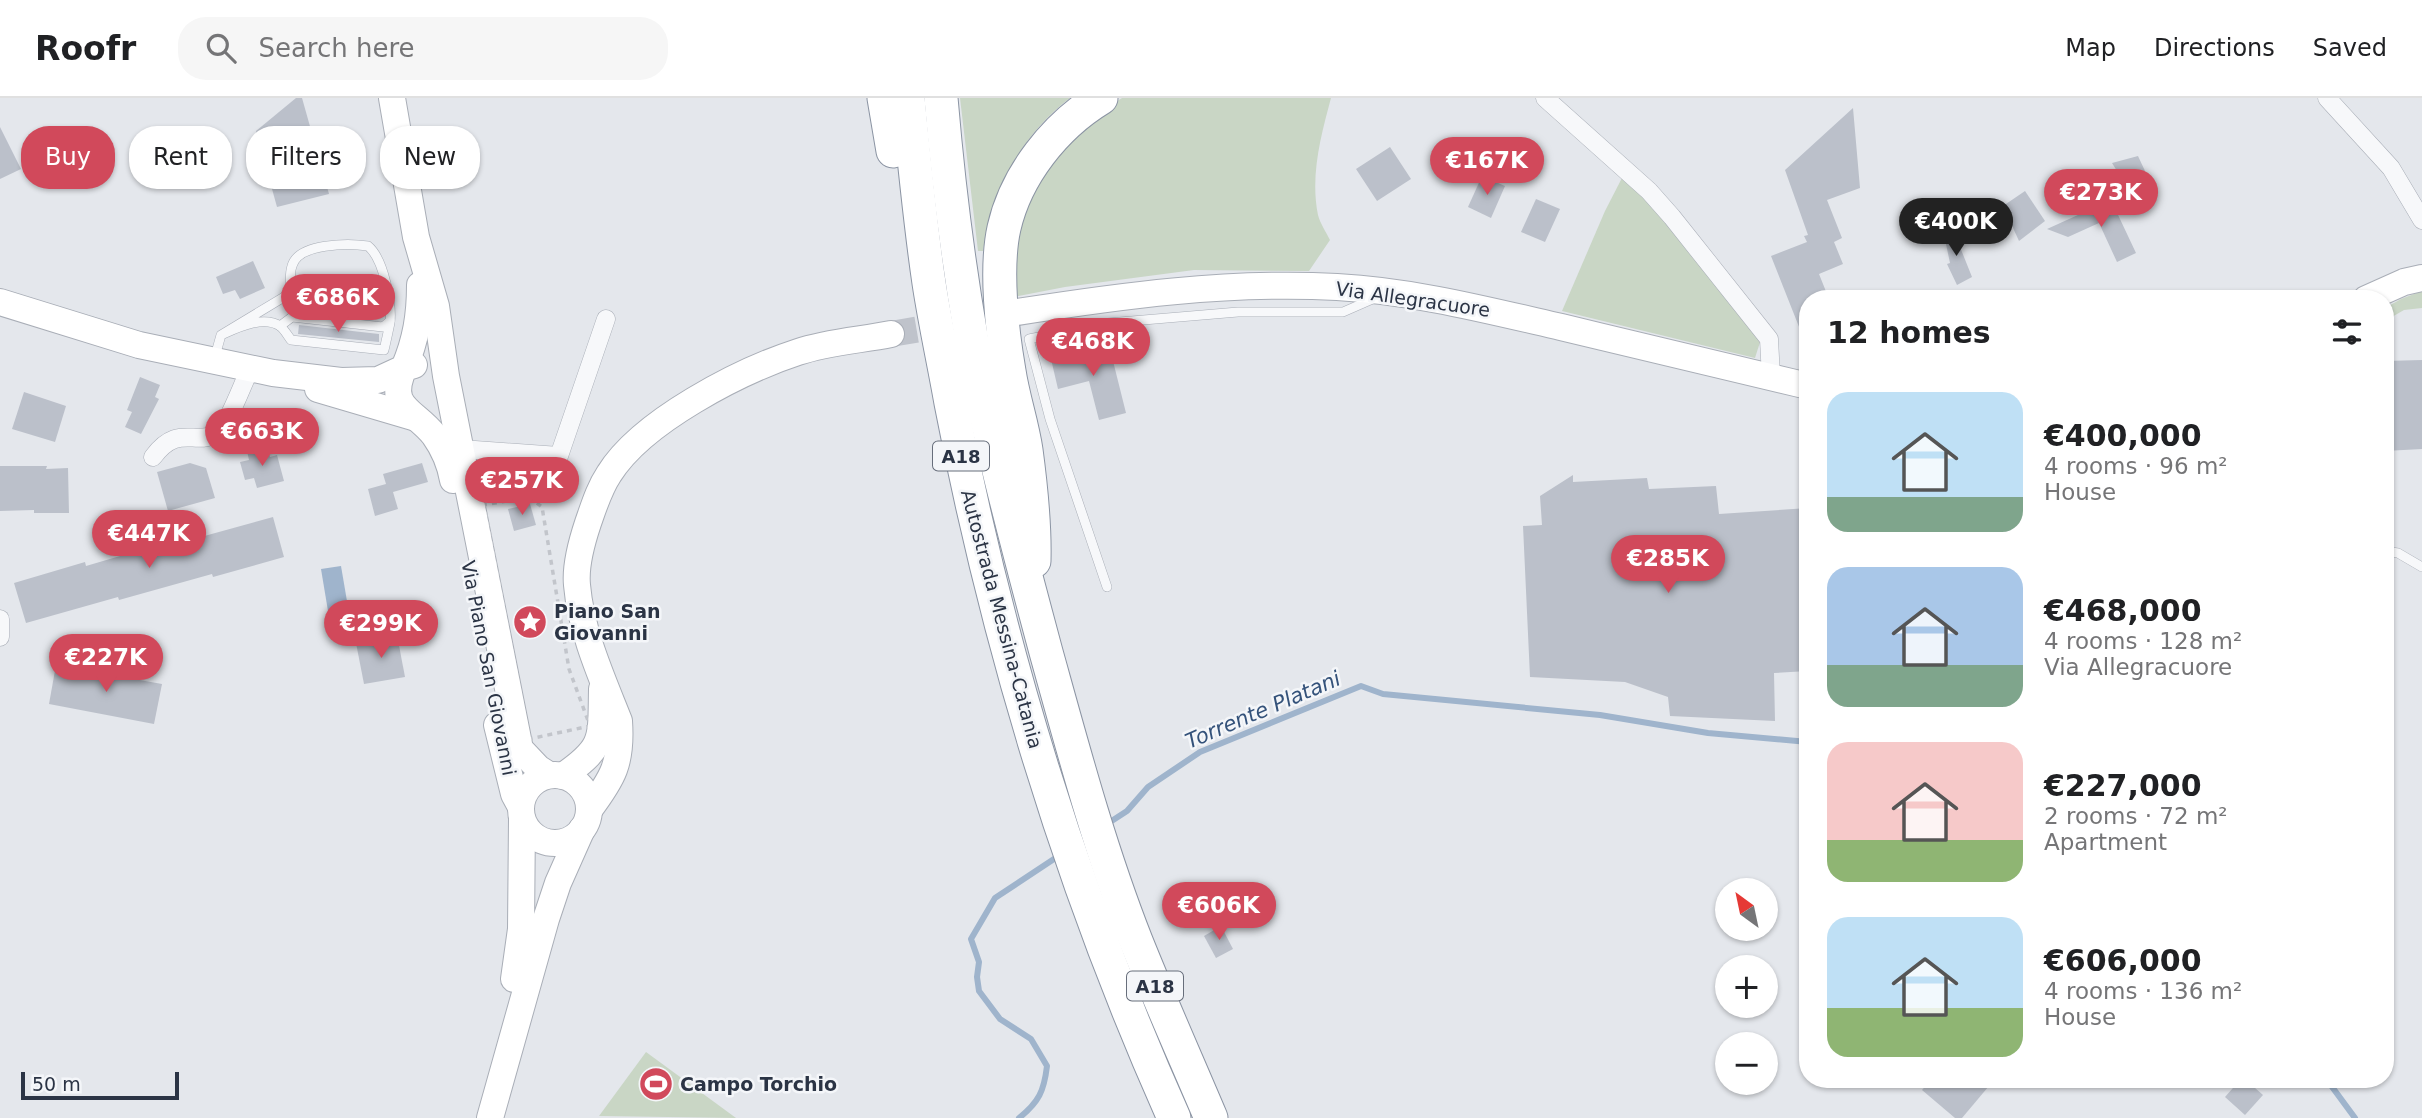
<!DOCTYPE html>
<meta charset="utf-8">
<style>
:root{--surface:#fff;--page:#f6f6f6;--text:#202124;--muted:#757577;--line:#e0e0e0;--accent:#d1495b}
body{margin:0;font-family:"DejaVu Sans",sans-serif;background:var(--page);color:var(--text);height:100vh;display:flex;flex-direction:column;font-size:26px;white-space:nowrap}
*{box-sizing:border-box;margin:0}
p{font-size:23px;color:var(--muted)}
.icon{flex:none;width:38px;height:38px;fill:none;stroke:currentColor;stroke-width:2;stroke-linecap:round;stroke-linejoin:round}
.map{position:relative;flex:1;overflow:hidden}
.side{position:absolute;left:1799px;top:192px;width:595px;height:798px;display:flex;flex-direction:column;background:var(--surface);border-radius:28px;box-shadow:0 2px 5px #0004}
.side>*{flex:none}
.guide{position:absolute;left:21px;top:28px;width:665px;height:63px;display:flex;gap:14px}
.needle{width:46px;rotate:327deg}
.fabs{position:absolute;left:1715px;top:780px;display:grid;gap:14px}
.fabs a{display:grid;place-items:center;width:63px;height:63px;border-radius:50%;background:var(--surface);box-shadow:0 2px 5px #0004;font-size:35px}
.scale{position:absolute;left:21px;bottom:18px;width:158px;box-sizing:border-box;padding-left:7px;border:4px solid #2b3445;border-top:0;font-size:19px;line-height:24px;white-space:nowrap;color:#2b3445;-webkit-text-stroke:5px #f4f6f9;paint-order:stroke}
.price{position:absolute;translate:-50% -60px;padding:0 16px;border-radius:24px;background:var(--accent);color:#fff;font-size:23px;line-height:46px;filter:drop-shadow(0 2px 4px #0008)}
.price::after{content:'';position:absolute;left:50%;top:42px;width:21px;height:16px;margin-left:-10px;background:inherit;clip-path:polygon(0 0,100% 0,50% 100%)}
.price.selected{background:#222;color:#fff}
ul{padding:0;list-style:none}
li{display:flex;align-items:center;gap:21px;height:175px;padding:0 28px}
li span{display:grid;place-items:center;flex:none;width:196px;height:140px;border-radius:21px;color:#555}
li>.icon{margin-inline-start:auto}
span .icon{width:84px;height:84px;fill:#fffc;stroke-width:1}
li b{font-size:30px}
h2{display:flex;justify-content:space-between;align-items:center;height:84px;padding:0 28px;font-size:30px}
.tag{padding:0 24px;border-radius:28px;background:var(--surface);box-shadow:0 2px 5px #0004;font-size:24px;line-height:63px}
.tag.selected{background:var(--accent);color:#fff}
header{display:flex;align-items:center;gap:42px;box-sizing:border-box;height:98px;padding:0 35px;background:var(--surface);border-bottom:2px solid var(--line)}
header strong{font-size:33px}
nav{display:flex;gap:38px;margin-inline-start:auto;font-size:24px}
.search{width:490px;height:63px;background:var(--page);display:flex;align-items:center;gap:18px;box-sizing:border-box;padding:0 24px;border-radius:28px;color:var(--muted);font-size:26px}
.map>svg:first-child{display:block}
</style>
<header>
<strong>Roofr</strong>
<div class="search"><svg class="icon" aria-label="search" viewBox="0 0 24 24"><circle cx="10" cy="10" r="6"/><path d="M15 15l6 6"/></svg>Search here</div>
<nav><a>Map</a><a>Directions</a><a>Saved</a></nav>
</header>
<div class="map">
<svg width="2422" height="1020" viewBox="0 0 2422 1020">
<rect width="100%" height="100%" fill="#e4e7ec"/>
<!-- green -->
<g fill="#c9d6c5">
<path d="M960,0h110c-48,36 -79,94 -87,153h-5z"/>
<path d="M1122,0h209c-10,37 -21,78 -13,117 2,8 8,17 12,25l-21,31 -115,-1 -129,17 -57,11 4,-60 26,-60 62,-66z"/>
<path d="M1624,76l29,29 108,136 -6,19 -193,-47 43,-100z"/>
<path d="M2422,193v17l-18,2 -19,11v-13l16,-9z"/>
<path d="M646,954l90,66 -137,-2z"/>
</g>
<!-- water -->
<path fill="#9fb4cc" d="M341,468l7,41 -20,4 -7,-42z"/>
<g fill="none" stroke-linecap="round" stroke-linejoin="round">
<!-- stream -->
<g stroke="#9fb4cc" stroke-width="6">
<path d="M1107,726l20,-13 21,-24 52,-35 161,-66 22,8 217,21 108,18 100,9"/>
<path d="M2327,982l28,38"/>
<path d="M1019,1020c20,-16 25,-27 28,-52l-16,-27 -31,-20 -21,-28 -2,-14 2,-15 -8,-23 24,-41 65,-43"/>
</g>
</g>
<!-- building -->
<g fill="#bbc0ca">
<path d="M296,0h6l27,96 -52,13 -21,-76z"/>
<path d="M1853,10l7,80 -33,12 15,38 -8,4 9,22 -24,10 10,25h-21l-1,48 -36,-91 36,-14 -3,-6 4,-1 -23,-65z"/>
<path d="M0,29l21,42 -21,10z"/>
<path d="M1390,49l21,32 -34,22 -21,-32z"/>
<path d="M2138,58l7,15 -23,8 -10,-16z"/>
<path d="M1482,78l23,10 -14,32 -23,-11z"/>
<path d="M2025,93l20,30 -26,20 -16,-35z"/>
<path d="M1536,101l24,10 -15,33 -24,-10z"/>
<path d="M2111,102l25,53 -19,9 -18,-39 -31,14 -21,-8z"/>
<path d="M1952,129l20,50 -15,8 -10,-21 3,-1 -7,-33z"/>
<path d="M253,163l12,27 -25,11 -5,-9 -12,4 -7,-17z"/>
<path d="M299,227l80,9v8l-81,-8z"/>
<path d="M1109,247l17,68 -27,7 -10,-39 -31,8 -7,-30z"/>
<path d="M2422,262v89l-37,2v-90z"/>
<path d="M140,279l20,8 -5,12 4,2 -18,35 -16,-7 7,-15 -5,-2z"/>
<path d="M24,294l42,14 -11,36 -43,-13z"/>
<path d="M266,348l4,11 7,-2 7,26 -27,7 -3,-10 -9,2 -5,-18 9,-2 -2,-9z"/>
<path d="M190,365l16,5 9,30 -47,13 -11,-39z"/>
<path d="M422,365l6,19 -35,10 5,17 -23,7 -7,-27 18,-5 -3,-10z"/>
<path d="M0,368h47l-1,3 22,-1 1,45h-35v-3l-34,1z"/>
<path d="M1573,377v7l74,-4 2,11 67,-3 3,28 89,-6v163l-34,2 1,48 -105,-5 -2,-19 -43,-15 -95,-5 -7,-151 19,-1 -2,-29z"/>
<path d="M530,406l6,21 -22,6 -6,-22z"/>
<path d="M273,419l11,40 -71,20 -1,-3 -93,26 -1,-3 -92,26 -12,-40 71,-21 1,4 92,-27 1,4z"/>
<path d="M397,537l8,42 -41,7 -8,-41z"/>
<path d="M56,567l106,19 -8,40 -105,-20z"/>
<path d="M1221,828l12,23 -17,9 -12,-22z"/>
<path d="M1931,982h63l-32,38h-7l-33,-28z"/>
<path d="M2240,982h6l17,15 -18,20 -20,-18z"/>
</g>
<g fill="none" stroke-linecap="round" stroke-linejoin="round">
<!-- secondary-tunnel -->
<path stroke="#bfc3cb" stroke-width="26" stroke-dasharray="26 13" stroke-linecap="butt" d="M891,236l64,-11"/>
<!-- lane casing -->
<g stroke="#a9aeb7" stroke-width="10">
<g id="lane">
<path d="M280,228l12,-9 91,10 7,-6"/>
<path d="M214,262l7,-25 63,-38c10,-11 4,-19 8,-31 6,-23 57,-23 76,-20 16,13 24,58 22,77 -2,9 -4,19 -6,27l-93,-10c-3,-4 -7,-11 -11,-14 -17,-11 -43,2 -59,9"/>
<path d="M2385,453l13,2 24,14"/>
<path d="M1107,489l-57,-168 -21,-80 79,-16 130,-11h105l32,-14"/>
</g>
</g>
<!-- street casing -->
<g stroke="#a9aeb7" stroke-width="19">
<g id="street">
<path d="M1545,0l104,93 23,26 97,122 2,38"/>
<path d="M2327,0l64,70 31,52"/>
<path d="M461,351l98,7 47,-137"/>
<path d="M153,359c27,-37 46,-6 68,-28 9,-10 22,-46 29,-60"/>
<path d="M0,521v18"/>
</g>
</g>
<!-- secondary casing -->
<g stroke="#a9aeb7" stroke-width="28">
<g id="secondary">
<path d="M392,0l24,139 20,69 10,70 74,373 18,19 11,7"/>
<path d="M2366,201l38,-17 18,-4"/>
<path d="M0,204l139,43 134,28 68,8 37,-1 26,-12c12,-28 16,-53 16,-83"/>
<path d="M1011,215c108,-17 217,-32 326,-26 76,4 150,23 224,40 82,20 164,39 247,59"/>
<path d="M414,267l-10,3c-18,40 9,41 30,67 10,14 16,28 19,45"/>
<path d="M318,291l95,28"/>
<path d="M497,627l17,69 7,13"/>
<circle cx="555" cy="711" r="34"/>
<path d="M563,678c42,-29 38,-37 39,-87"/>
<path d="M589,712c24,-32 33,-47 30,-89 -17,-43 -38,-89 -42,-136 -2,-20 5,-44 11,-62 6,-17 11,-34 21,-49 33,-53 131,-103 189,-122 29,-10 63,-12 93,-18"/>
<path d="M514,881l7,-50 1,-110"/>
<path d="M490,1020l56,-199 12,-36 24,-54"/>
</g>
</g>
<!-- highway casing -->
<g stroke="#8b94a3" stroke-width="35">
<g id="highway">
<path d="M884,0l9,53"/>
<path d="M908,0c6,62 12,124 21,185 6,40 15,80 22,120 48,248 120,485 223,715"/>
<path d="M941,0c9,106 23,212 45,316 17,80 39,159 60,238 27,97 53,195 90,289 24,60 50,118 75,177"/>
<path d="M1034,463c1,-38 -3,-74 -8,-111 -4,-27 -13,-52 -17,-79 -7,-40 -14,-103 -5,-143 12,-53 51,-102 97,-130"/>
</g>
</g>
<!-- path -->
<g stroke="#c2c5cb" stroke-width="3.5" stroke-dasharray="5 5" stroke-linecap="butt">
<path d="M515,372v30"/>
<path d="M529,399l13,10 27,162 21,57 -61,13 -45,-234z"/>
</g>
<!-- lane -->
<use href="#lane" stroke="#f7f8fa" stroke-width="9"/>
<!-- street -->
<use href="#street" stroke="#f7f8fa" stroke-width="18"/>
<!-- secondary -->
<use href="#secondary" stroke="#fff" stroke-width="26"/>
<!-- highway -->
<use href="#highway" stroke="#fff" stroke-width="33"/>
</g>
<!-- icons -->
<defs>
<g id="sight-disc" transform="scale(1.75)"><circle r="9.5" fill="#d1495b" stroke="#f4f6f9"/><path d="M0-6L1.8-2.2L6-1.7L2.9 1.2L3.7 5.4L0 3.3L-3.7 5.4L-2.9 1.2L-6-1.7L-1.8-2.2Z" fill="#fff"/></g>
<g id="stadium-disc" transform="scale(1.75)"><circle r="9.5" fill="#d1495b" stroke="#f4f6f9"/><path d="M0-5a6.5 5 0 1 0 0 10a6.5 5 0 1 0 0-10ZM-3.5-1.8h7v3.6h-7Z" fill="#fff"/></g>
</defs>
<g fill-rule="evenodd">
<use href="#sight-disc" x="530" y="524"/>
<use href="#stadium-disc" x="656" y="986"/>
</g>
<g text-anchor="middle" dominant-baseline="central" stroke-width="5" stroke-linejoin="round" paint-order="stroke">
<!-- shield labels -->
<g fill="#f4f6f9" stroke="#676e7b" stroke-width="2">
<rect x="933" y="343.5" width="56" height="29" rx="5"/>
<rect x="1127" y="873.5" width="56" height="29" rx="5"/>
</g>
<g font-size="18" font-weight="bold" fill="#2b3445">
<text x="961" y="358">A18</text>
<text x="1155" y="888">A18</text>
</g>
<!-- street labels -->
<g font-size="19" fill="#2b3445" stroke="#f4f6f9">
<text transform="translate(1413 201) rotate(8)">Via Allegracuore</text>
<text transform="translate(1002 521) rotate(75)">Autostrada Messina-Catania</text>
<text transform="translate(489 570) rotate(79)">Via Piano San Giovanni</text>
</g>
<!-- poi labels -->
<g font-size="19" font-weight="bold" fill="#2b3445" stroke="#f4f6f9" text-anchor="start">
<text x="554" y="513">Piano San<tspan x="554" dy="22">Giovanni</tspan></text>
<text x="680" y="986">Campo Torchio</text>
</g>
<!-- water labels -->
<g font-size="21" font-style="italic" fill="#34527a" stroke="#f4f6f9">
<text transform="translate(1263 612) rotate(-23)">Torrente Platani</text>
</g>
</g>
</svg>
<div class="fabs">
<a><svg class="needle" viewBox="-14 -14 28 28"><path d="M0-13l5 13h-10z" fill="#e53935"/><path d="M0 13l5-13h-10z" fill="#757577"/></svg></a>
<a>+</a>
<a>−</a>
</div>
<div class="scale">50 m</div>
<b class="price" style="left:1487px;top:99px">€167K</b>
<b class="price" style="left:2101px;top:131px">€273K</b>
<b class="price selected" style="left:1956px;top:160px">€400K</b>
<b class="price" style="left:338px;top:236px">€686K</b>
<b class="price" style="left:1093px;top:280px">€468K</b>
<b class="price" style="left:262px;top:370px">€663K</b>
<b class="price" style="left:522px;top:419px">€257K</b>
<b class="price" style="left:149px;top:472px">€447K</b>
<b class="price" style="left:1668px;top:497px">€285K</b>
<b class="price" style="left:381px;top:562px">€299K</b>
<b class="price" style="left:106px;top:596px">€227K</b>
<b class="price" style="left:1219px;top:844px">€606K</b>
<div class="guide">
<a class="tag selected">Buy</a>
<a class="tag">Rent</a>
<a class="tag">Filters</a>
<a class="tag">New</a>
</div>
<section class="side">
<h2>12 homes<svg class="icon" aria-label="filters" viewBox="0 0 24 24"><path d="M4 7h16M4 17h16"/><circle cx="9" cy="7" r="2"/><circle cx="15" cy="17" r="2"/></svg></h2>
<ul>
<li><span style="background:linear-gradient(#bfe0f5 75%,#7fa58c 0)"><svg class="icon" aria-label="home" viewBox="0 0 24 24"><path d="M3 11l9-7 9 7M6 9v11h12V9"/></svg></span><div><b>€400,000</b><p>4 rooms · 96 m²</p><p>House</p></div></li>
<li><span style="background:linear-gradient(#a9c7e8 70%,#7fa58c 0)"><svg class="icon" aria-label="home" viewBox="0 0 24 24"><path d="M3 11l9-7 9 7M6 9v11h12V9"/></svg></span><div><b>€468,000</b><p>4 rooms · 128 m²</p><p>Via Allegracuore</p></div></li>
<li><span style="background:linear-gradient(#f6c9c9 70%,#8fb573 0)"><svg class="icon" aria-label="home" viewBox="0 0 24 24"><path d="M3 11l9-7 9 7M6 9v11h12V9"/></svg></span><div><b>€227,000</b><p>2 rooms · 72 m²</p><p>Apartment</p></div></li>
<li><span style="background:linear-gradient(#bfe0f5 65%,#8fb573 0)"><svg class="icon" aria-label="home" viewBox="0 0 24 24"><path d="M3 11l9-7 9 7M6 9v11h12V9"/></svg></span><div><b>€606,000</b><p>4 rooms · 136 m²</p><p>House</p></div></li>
</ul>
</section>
</div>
